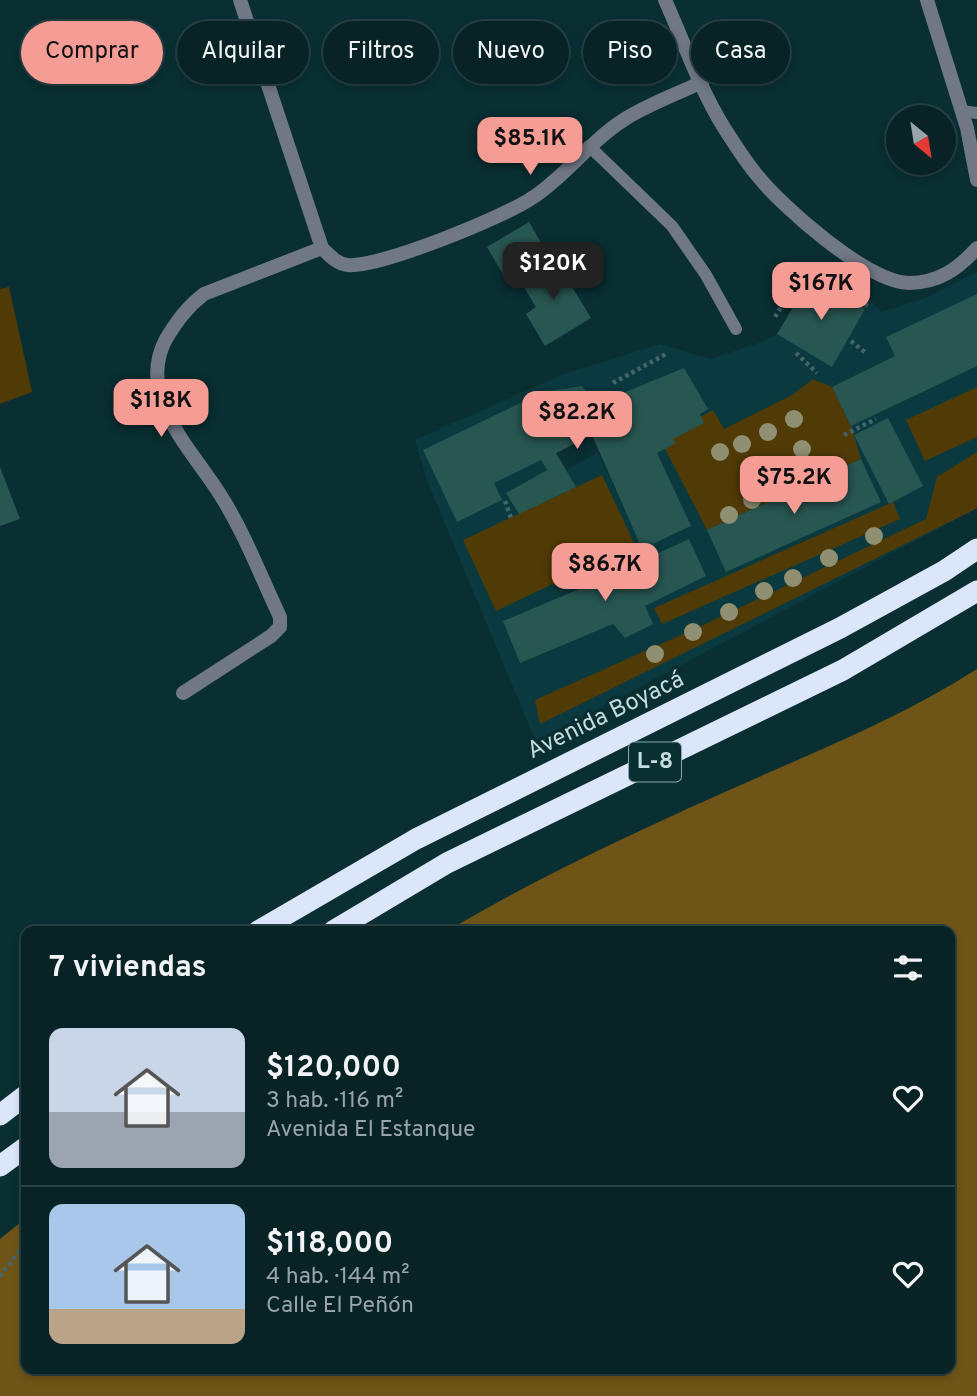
<!DOCTYPE html>
<html lang="es">
<meta charset="utf-8">
<style>
:root{--surface:#072326;--page:#102b2e;--text:#f1f3f6;--muted:#98a4a7;--line:#284043;--accent:#f59c95}
body{margin:0;font-family:Overpass,sans-serif;background:var(--page);color:var(--text);height:100vh;display:flex;flex-direction:column;font-size:26px;white-space:nowrap}
*{box-sizing:border-box;margin:0}
p{font-size:23px;color:var(--muted)}
.icon{flex:none;width:38px;height:38px;fill:none;stroke:currentColor;stroke-width:2;stroke-linecap:round;stroke-linejoin:round}
.map{position:relative;flex:1;overflow:hidden}
.details{position:absolute;left:21px;top:926px;width:934px;height:448px;display:flex;flex-direction:column;background:var(--surface);border-radius:14px;box-shadow:0 4px 10px #0003,0 0 0 2px var(--line)}
.details>*{flex:none}
.hud{position:absolute;left:21px;top:21px;width:936px;height:63px;display:flex;gap:14px}
.needle{width:46px;rotate:150deg}
.fabs{position:absolute;left:886px;top:105px;display:grid;gap:14px}
.fabs a{display:grid;place-items:center;width:70px;height:70px;border-radius:50%;background:var(--surface);box-shadow:0 4px 10px #0003,0 0 0 2px var(--line);font-size:35px}
.price{position:absolute;translate:-50% -60px;padding:0 16px;border-radius:14px;background:var(--accent);color:#111;font-size:23px;line-height:46px;filter:drop-shadow(0 2px 4px #0008)}
.price::after{content:'';position:absolute;left:50%;top:42px;width:21px;height:16px;margin-left:-10px;background:inherit;clip-path:polygon(0 0,100% 0,50% 100%)}
.price.selected{background:#222;color:#fff}
ul{padding:0;list-style:none}
li{display:flex;align-items:center;gap:21px;height:175px;padding:0 28px}
li+li{border-top:2px solid var(--line)}
li span{display:grid;place-items:center;flex:none;width:196px;height:140px;border-radius:14px;color:#555}
li>.icon{margin-inline-start:auto}
span .icon{width:84px;height:84px;fill:#fffc;stroke-width:1}
li b{font-size:30px}
h2{display:flex;justify-content:space-between;align-items:center;height:84px;padding:0 28px;font-size:30px}
.chip{padding:0 24px;border-radius:32px;background:var(--surface);box-shadow:0 4px 10px #0003,0 0 0 2px var(--line);font-size:24px;line-height:63px}
.chip.selected{background:var(--accent);color:#111}
.map>svg:first-child{display:block}
</style>
<div class="map">
<svg width="977" height="1396" viewBox="0 0 977 1396">
<rect width="100%" height="100%" fill="#092f32"/>
<!-- built -->
<path fill="#0a3a3f" fill-rule="evenodd" d="M825,268l33,19 23,25 42,-13 54,-27v236l-441,234 -108,-259 -13,-43 149,-66 96,-30 51,15 48,-16 18,-9 33,-55zM685,378l19,45 -47,30 33,74 -48,21 -44,-96 -31,18 -11,-17 36,-18z"/>
<!-- green -->
<g fill="#503b07">
<path d="M9,287l23,105 -32,12v-115z"/>
<path d="M813,379l19,8 19,39 10,33 -154,71 -47,-91 53,-29 11,19 68,-34z"/>
<path d="M977,387v50l-52,24 -19,-41z"/>
<path d="M977,452v56l-5,3 -432,213 -5,-24 164,-73 227,-108 11,-42z"/>
<path d="M602,475l33,70 -139,66 -33,-71z"/>
<path d="M893,502l7,17 -238,105 -8,-16z"/>
</g>
<!-- forest -->
<path fill="#6e5417" d="M977,669v727h-977v-157l26,-21v150h924v-437h-503c98,-58 201,-105 305,-151 77,-34 155,-66 225,-111z"/>
<!-- building -->
<g fill="#285650">
<path d="M529,222l15,26 -42,25 -15,-26z"/>
<path d="M554,257l37,61 -46,28 -19,-32 10,-7 -17,-28z"/>
<path d="M810,279l55,30 -33,58 -55,-33z"/>
<path d="M977,294v72l-126,60 -19,-39 63,-31 -9,-19z"/>
<path d="M684,368l24,41 -8,5 4,9 -31,16 3,4 -19,10 34,73 -49,23 -50,-114 -36,18 20,34 -57,27 -13,-21 41,-23 -6,-10 -47,23 8,17 -45,22 -34,-72 120,-58 39,-6 14,18z"/>
<path d="M888,418l35,68 -34,18 -35,-69z"/>
<path d="M861,459l20,43 -155,70 -19,-42z"/>
<path d="M0,467l20,52 -20,7z"/>
<path d="M689,539l17,37 -61,30 8,18 -28,14 -12,-14 -93,39 -17,-42 93,-39z"/>
</g>
<g fill="none" stroke-linecap="round" stroke-linejoin="round">
<!-- path -->
<g stroke="#446568" stroke-width="4.5" stroke-dasharray="3.5 3.5" stroke-linecap="butt">
<path d="M775,317l30,-48 63,37"/>
<path d="M851,341l16,13"/>
<path d="M796,353l21,20"/>
<path d="M613,383l53,-29"/>
<path d="M844,435l32,-16"/>
<path d="M505,501l6,17"/>
<path d="M0,1276l26,-33"/>
</g>
<!-- lane -->
<g stroke="#707785" stroke-width="12">
<path d="M961,111l16,2"/>
<path d="M589,146l83,80 34,49 30,54"/>
</g>
<!-- street -->
<g stroke="#707785" stroke-width="14">
<path d="M240,0l82,248c8,8 15,16 26,17 31,3 156,-48 184,-67 34,-22 58,-57 93,-79 24,-15 52,-25 77,-37"/>
<path d="M665,0c18,40 35,89 58,126 10,16 21,33 33,48 25,32 111,108 153,109 29,0 49,-14 68,-35"/>
<path d="M927,0l40,128 10,52"/>
<path d="M183,693l88,-57 9,-9v-10c-19,-40 -35,-83 -59,-121 -28,-46 -86,-99 -55,-157 11,-18 21,-32 38,-45l118,-46"/>
</g>
<!-- highway -->
<g stroke="#dbe6fb" stroke-width="21">
<path d="M258,931l158,-92 424,-211 104,-57 33,-22"/>
<path d="M333,931l114,-68 396,-193 134,-79"/>
<path d="M0,1115l26,-20"/>
<path d="M0,1166l26,-19"/>
</g>
</g>
<!-- trees -->
<g fill="#8f9072">
<circle cx="794" cy="419" r="9"/>
<circle cx="768" cy="432" r="9"/>
<circle cx="742" cy="444" r="9"/>
<circle cx="802" cy="449" r="9"/>
<circle cx="720" cy="452" r="9"/>
<circle cx="756" cy="466" r="9"/>
<circle cx="797" cy="477" r="9"/>
<circle cx="769" cy="492" r="9"/>
<circle cx="752" cy="500" r="9"/>
<circle cx="729" cy="515" r="9"/>
<circle cx="874" cy="536" r="9"/>
<circle cx="829" cy="558" r="9"/>
<circle cx="793" cy="578" r="9"/>
<circle cx="764" cy="591" r="9"/>
<circle cx="729" cy="612" r="9"/>
<circle cx="693" cy="632" r="9"/>
<circle cx="655" cy="654" r="9"/>
</g>
<g text-anchor="middle" dominant-baseline="central" stroke-width="7" stroke-linejoin="round" paint-order="stroke">
<!-- shield labels -->
<rect fill="#092f32" stroke="#8ca8aa" stroke-width="2" x="629" y="742.5" width="52" height="39" rx="5"/>
<g font-size="23" font-weight="bold" fill="#c4dcde">
<text x="655" y="762">L-8</text>
</g>
<!-- street labels -->
<g font-size="24" fill="#c4dcde" stroke="#092f32">
<text transform="translate(606 716) rotate(-26)">Avenida Boyacá</text>
</g>
</g>
</svg>
<div class="fabs">
<a><svg class="needle" viewBox="-14 -14 28 28"><path d="M0-13l5 13h-10z" fill="#e53935"/><path d="M0 13l5-13h-10z" fill="#98a4a7"/></svg></a>
</div>
<b class="price" style="left:530px;top:177px">$85.1K</b>
<b class="price selected" style="left:553px;top:302px">$120K</b>
<b class="price" style="left:821px;top:322px">$167K</b>
<b class="price" style="left:161px;top:439px">$118K</b>
<b class="price" style="left:577px;top:451px">$82.2K</b>
<b class="price" style="left:794px;top:516px">$75.2K</b>
<b class="price" style="left:605px;top:603px">$86.7K</b>
<div class="hud">
<a class="chip selected">Comprar</a>
<a class="chip">Alquilar</a>
<a class="chip">Filtros</a>
<a class="chip">Nuevo</a>
<a class="chip">Piso</a>
<a class="chip">Casa</a>
</div>
<section class="details">
<h2>7 viviendas<svg class="icon" aria-label="filters" viewBox="0 0 24 24"><path d="M4 7h16M4 17h16"/><circle cx="9" cy="7" r="2"/><circle cx="15" cy="17" r="2"/></svg></h2>
<ul>
<li><span style="background:linear-gradient(#c9d6e8 60%,#9aa5b1 0)"><svg class="icon" aria-label="home" viewBox="0 0 24 24"><path d="M3 11l9-7 9 7M6 9v11h12V9"/></svg></span><div><b>$120,000</b><p>3 hab. · 116 m²</p><p>Avenida El Estanque</p></div><svg class="icon" aria-label="heart" viewBox="0 0 24 24"><path d="M12 20l-8-8c-3-5 5-10 8-4 3-6 11-1 8 4z"/></svg></li>
<li><span style="background:linear-gradient(#a9c7e8 75%,#b9a48a 0)"><svg class="icon" aria-label="home" viewBox="0 0 24 24"><path d="M3 11l9-7 9 7M6 9v11h12V9"/></svg></span><div><b>$118,000</b><p>4 hab. · 144 m²</p><p>Calle El Peñón</p></div><svg class="icon" aria-label="heart" viewBox="0 0 24 24"><path d="M12 20l-8-8c-3-5 5-10 8-4 3-6 11-1 8 4z"/></svg></li>
</ul>
</section>
</div>
